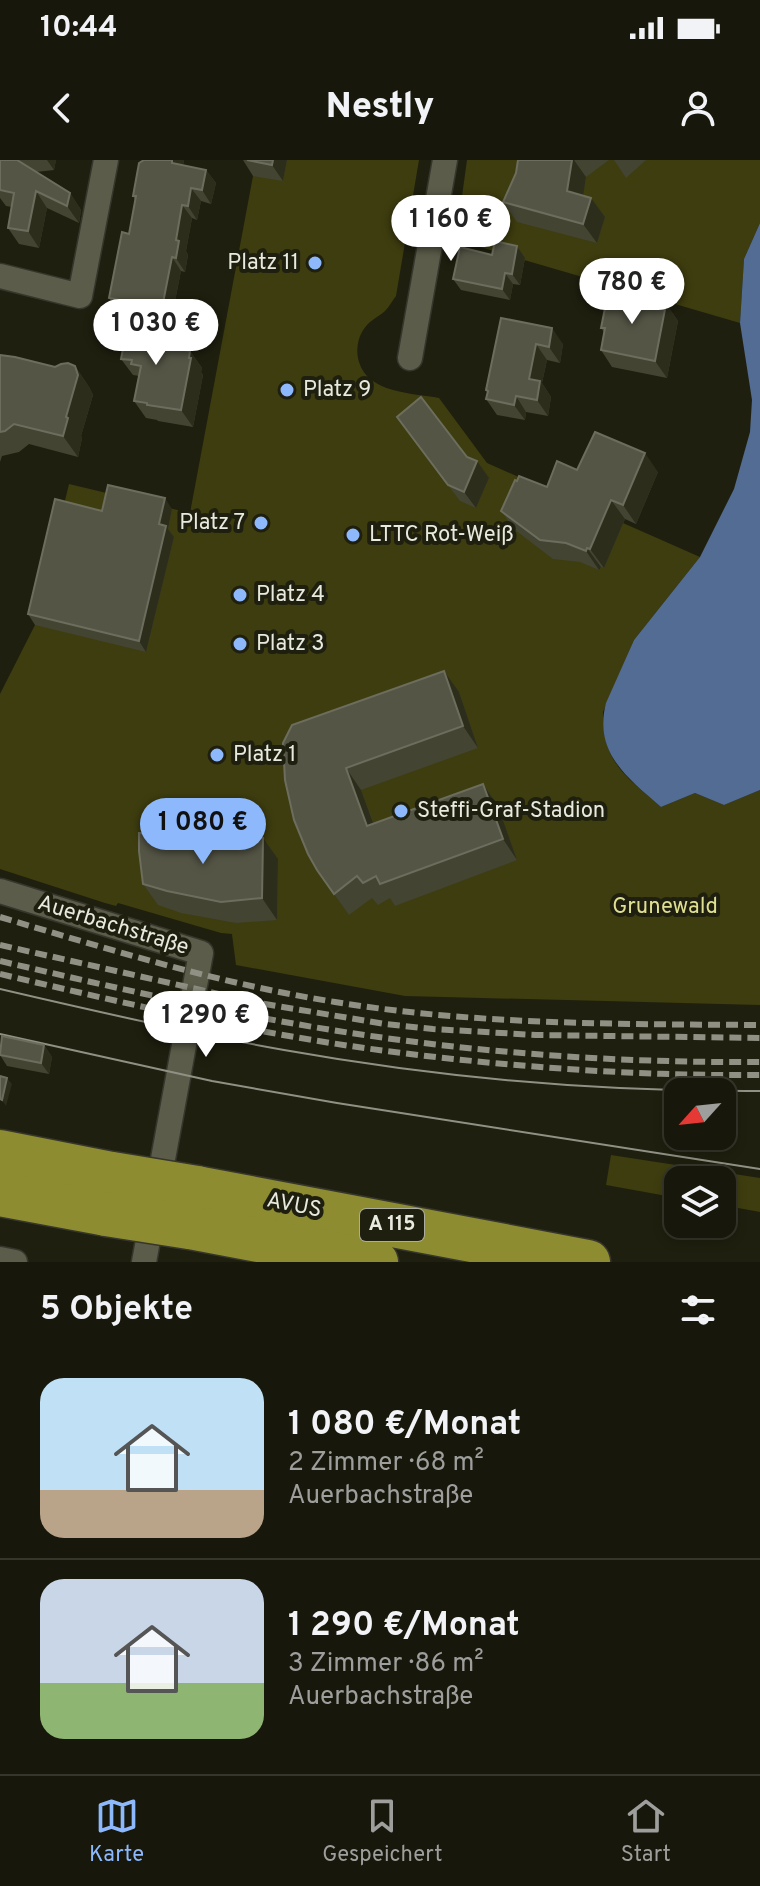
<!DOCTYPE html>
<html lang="de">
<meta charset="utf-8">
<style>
:root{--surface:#17170b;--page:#202014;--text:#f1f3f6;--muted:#9e9f9d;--line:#36362c;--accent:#8db9fc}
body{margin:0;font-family:Overpass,sans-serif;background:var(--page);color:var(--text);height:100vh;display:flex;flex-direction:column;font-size:30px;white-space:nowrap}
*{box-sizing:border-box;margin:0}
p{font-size:26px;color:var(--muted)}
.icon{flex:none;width:44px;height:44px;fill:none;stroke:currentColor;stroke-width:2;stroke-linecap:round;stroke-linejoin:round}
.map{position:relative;height:1102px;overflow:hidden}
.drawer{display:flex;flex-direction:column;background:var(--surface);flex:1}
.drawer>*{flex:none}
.needle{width:52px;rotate:243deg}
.controls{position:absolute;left:664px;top:918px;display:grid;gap:16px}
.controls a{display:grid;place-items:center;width:72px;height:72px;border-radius:16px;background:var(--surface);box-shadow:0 4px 12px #0003,0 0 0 2px var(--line);font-size:40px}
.price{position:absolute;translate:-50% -68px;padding:0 18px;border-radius:28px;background:#fff;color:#222;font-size:26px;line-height:52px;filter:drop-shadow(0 2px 4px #0008)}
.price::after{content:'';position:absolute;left:50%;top:48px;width:24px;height:18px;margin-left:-12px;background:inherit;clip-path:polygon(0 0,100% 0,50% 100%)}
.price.active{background:var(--accent);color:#111}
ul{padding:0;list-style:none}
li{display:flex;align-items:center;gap:24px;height:200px;padding:0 40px}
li+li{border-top:2px solid var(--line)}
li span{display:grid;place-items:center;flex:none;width:224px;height:160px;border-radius:24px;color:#555}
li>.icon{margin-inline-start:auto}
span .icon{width:96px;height:96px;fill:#fffc;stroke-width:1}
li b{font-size:34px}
h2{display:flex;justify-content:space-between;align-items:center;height:96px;padding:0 40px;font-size:34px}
.status{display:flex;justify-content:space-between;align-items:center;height:56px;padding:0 40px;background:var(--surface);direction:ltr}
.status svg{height:22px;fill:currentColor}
header{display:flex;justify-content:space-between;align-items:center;height:104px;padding:0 40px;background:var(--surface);font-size:36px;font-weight:800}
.dock{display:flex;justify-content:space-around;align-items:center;height:112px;border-top:2px solid var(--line);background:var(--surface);font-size:22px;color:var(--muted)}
.dock a{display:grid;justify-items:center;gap:4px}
.dock .active{color:var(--accent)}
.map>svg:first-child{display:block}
</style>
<div class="status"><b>10:44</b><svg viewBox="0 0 49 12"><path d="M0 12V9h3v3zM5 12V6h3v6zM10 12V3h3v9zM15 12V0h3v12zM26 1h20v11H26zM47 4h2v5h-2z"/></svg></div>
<header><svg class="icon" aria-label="back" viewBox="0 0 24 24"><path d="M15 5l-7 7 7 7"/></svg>Nestly<svg class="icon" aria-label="person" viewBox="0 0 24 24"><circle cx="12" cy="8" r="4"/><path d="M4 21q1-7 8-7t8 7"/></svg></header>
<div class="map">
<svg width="760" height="1102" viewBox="0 0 760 1102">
<rect width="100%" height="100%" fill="#1f1f0f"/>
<!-- green -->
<g fill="#3e3d0f">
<path d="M256,0h163l-23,136c-4,5 -7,11 -11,15 -8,7 -17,10 -23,21 -5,9 -6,20 -3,30 9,31 53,31 80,36l48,65 213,94 -66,83 -31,72c-1,51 24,65 58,95l34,-14 29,12 36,-15v215l-355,-9 -169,-31 -4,-31 -11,-1 -103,-30 -2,3 -11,-3 -105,-34v-175l35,-69 34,-141 121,29z"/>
<path d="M467,0h293v63l-16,36 -4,64 -284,-83z"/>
<path d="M611,995l149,23v34l-38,-7v-25h-44v18l-72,-13z"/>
</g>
<!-- water -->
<path fill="#526c93" d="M760,63v567l-36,15 -29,-12 -34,14c-33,-29 -68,-54 -55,-104l28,-63 66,-83 34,-68 16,-57 2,-32 -12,-77 4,-64z"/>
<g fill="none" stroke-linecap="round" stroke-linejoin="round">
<!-- minor casing -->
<g stroke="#36362d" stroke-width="27">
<g id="minor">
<path d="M0,116l80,20 26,-136"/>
<path d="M410,198l35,-198"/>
<path d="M0,731l201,62 -57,309"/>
<path d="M0,1099l15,3"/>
</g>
</g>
<!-- motorway casing -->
<g stroke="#36362d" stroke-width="47">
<g id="motorway">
<path d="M0,992l112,22"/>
<path d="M197,1028l391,74"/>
<path d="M0,1034l106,20"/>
<path d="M189,1067l187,35"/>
</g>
</g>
<!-- minor -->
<use href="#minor" stroke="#5c5c4a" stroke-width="24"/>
<!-- motorway -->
<use href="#motorway" stroke="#8d8c31" stroke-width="44"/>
<!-- tram -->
<g stroke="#909184" stroke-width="2">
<path d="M0,829c94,22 189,44 284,61 157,28 317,42 476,41"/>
<path d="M0,874l212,47 125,22 423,66"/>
</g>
<!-- rail -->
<g stroke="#909184" stroke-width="6" stroke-dasharray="12 6" stroke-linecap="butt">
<path d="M0,757c111,33 221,67 335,85 141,23 283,22 425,23"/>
<path d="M0,785l259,58 126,21 48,5 103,6 224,3"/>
<path d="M0,801c112,26 224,52 338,70 139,22 281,32 422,31"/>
<path d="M0,814c128,30 256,60 386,77 124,16 249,25 374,24"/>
</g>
<!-- motorway-bridge casing -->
<g stroke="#36362d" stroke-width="47" stroke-linecap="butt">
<g id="motorway-bridge">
<path d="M112,1014l85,14"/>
<path d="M106,1054l83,13"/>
</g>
</g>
<!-- motorway-bridge -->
<use href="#motorway-bridge" stroke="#8d8c31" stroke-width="44"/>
</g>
<!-- wall -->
<g fill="#434432">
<path d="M0,0h56l-2,10 -18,2 34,21 11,17 -2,13 -32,-15 -8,40 -20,-4 -11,-16 4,-21 -6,-1 -6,-8z"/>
<path d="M184,0l-1,5 23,5 10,13 -5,21 -10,-3 -4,19 -5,-2 -6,33 2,4 -3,17 -4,-1 -10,50 -34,-6 20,29 33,7 12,17 -1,4 2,3 -10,52 -35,-6 -1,-1 -11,-2 -12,-17 5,-25 -6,-1 -12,-16 9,-45 -12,-2 -9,-14 20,-64 6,-34 -2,-4z"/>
<path d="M243,0h44l-4,21 -30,-5z"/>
<path d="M518,0h91l-23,17 -3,18 22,22 -8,26 -80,-21 -14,-20 13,-29z"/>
<path d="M614,0h32l-20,18z"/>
<path d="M517,86l8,12 -5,27 -7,-1 -3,16 -49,-10 -8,-11 39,-24z"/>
<path d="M666,144l12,17 -11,57 -55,-11 -11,-17 3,-18 -3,-4z"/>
<path d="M501,158l62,26 -3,19 -13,-3 -5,23 9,14 -3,19 -22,-4 -1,8 -28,-5 -11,-16 2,-7 -2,-2z"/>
<path d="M0,195l55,12 20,-1 14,21 4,8 -12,41 1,2 -4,19 -49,-13 -10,8 -17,4 -2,6z"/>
<path d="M397,257l70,40 22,21 -13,30 -16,-7z"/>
<path d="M577,310l81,2 -22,52 -11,-5 -21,49 -3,-1 -2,3 -19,-8 -27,-3 -38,-29 -14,-19 46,-24z"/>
<path d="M172,349l-4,20 6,8 -28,115 -111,-27 -7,-11 74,-103z"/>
<path d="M459,532l19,56 -117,42 13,34 109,-40 15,22 19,54 -122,46 -5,-8 -12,7 -6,-7 -23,17 -32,-45 -32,-90z"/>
<path d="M278,699l-1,61 -41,3 -55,-10 -23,-8 -15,-21z"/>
<path d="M44,885l8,12 -3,17 -42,-8 -7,-11v-5z"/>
</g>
<!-- shaded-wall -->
<g fill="#2d2d1c">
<path d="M47,0h9l-2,10z"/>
<path d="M172,0h12l-3,17 -9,-14z"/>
<path d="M273,0h14l-4,21 -11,-16z"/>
<path d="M572,0h2l12,17 -5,33 -14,-19z"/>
<path d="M206,10l10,13 -5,21 -9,-14z"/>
<path d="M191,28l10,13 -4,19 -9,-14z"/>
<path d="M36,31l11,17 -8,40 -11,-17z"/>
<path d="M70,33l11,17 -2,13 -12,-17z"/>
<path d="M591,38l14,19 -8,26 -14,-19z"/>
<path d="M182,45l10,13 -6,33 2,4 -3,17 -9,-14v-18z"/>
<path d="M517,86l8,12 -5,27 -8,-11z"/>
<path d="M172,97l9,14 -10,50 -9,-13z"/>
<path d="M505,113l8,11 -3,16 -8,-11z"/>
<path d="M666,144l12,17 -11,57 -12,-17z"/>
<path d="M552,168l11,16 -3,19 -11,-16z"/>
<path d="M536,184l11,16 -5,23 9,14 -3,19 -11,-16 -8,-21z"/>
<path d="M190,191l12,17 -1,4 2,3 -10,52 -12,-17z"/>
<path d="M75,206l14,21 4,8 -12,41 1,2 -4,19 -15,-21z"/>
<path d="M516,236l10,16 -1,8 -11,-15z"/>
<path d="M645,293l13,19 -22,52 -13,-19z"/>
<path d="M477,301l12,17 -13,30 -12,-16z"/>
<path d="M165,338l7,11 -4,20 6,8 -28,115 -7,-11 20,-117z"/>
<path d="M611,340l14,19 -21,49 -14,-19z"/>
<path d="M587,388l14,19 -2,3 -13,-19z"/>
<path d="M444,511l15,21 19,56 -15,-22z"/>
<path d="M346,608l15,22 21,57 -15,-21z"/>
<path d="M483,624l15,22 19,54 -14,-21z"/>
<path d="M263,678l15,21 -1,61 -15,-22z"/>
<path d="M44,885l8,12 -3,17 -8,-11z"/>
<path d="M7,918l5,6 -6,22 -4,-6z"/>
<path d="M710,1012l4,6v2h-5z"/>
</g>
<!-- building -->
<g fill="#545545" stroke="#6c6d5d" stroke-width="2">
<path d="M0,0h17l53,33 -3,13 -31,-15 -8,40 -20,-3 6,-35 -14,-3z"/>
<path d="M144,0h28v3l34,7 -4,20 -11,-2 -3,18 -6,-1 -6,35 3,1 -3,17 -4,-1 -10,51 -53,-10 13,-66 7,2 7,-38h-3l6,-33z"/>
<path d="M247,0h26l-1,5z"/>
<path d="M518,0h54l-5,31 24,7 -8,26 -80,-22 13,-29z"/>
<path d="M495,81l22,5 -5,28 -7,-1 -3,16 -49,-10 7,-32 32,8z"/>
<path d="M608,133l58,11 -11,57 -54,-11 4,-22h-4z"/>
<path d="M131,147l25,37 34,7 -1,7h2l-10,52 -34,-5v-2l-13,-2 7,-35 -10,-2 1,-4 -11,-1z"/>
<path d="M501,158l51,10 -3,19 -13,-3 -7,35 11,2 -3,19 -21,-4 -2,9 -28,-6 2,-8 -2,-1z"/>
<path d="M0,195l15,2 40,10 6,-3 7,-1 7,3 3,9 -12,42 2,1 -5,18 -49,-12 -9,7 -5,1z"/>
<path d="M421,237l46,60 10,4 -13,31 -16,-7 -51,-68z"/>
<path d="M595,272l50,21 -22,52 -12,-5 -21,49 -3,-1 -1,3 -20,-8 -26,-3 -39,-29 14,-31 2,1 2,-5 28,11 10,-26 20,9z"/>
<path d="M108,325l57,13 -6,26 7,2 -27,115 -111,-27 27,-115 47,12z"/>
<path d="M444,511l19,55 -117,42 21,58 116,-42 20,55 -123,45 -4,-8 -13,7 -6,-7 -23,18 -17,-24 -9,-16 -14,-34 -9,-40 -2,-37 9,-18z"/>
<path d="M139,673l124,5 -1,60 -41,4 -54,-11 -24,-7 -4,-33z"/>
<path d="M2,876l42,9 -3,18 -41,-8z"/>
<path d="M0,916l7,2 -5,22 -2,-1z"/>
<path d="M686,1008l24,4 -1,8h-25z"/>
</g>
<!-- markers -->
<g fill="#8db9fc" stroke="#1f1f0f" stroke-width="3">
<circle cx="315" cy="103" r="8"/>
<circle cx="287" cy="230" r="8"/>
<circle cx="261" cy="363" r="8"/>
<circle cx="353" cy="375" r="8"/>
<circle cx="240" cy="435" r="8"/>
<circle cx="240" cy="484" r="8"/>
<circle cx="217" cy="595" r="8"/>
<circle cx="401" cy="651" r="8"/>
</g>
<g text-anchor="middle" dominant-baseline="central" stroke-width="8" stroke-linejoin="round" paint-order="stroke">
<!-- shield labels -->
<rect fill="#1f1f0f" stroke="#acada1" stroke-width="2" x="360" y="1049" width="64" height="32" rx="6"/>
<g font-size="20" font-weight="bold" fill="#e9eadf">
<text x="392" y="1065">A 115</text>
</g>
<!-- poi labels -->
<g font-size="22" fill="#e9eadf" stroke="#1f1f0f" text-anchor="start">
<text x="299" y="103" text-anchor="end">Platz 11</text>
<text x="303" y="230">Platz 9</text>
<text x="245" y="363" text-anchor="end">Platz 7</text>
<text x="369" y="375">LTTC Rot-Weiß</text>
<text x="256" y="435">Platz 4</text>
<text x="256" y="484">Platz 3</text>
<text x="233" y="595">Platz 1</text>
<text x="417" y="651">Steffi-Graf-Stadion</text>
</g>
<!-- park labels -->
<g font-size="22" fill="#dfdf92" stroke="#1f1f0f">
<text x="665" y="747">Grunewald</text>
</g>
<!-- street labels -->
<g font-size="22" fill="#e9eadf" stroke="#1f1f0f">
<text transform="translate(113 766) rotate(17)">Auerbachstraße</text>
<text transform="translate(294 1046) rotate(11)">AVUS</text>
</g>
</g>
</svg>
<div class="controls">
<a><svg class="needle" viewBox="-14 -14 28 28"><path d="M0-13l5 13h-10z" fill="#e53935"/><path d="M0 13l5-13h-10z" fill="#9e9f9d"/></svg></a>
<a><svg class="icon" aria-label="layers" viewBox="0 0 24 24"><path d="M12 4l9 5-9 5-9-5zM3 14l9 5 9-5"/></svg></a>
</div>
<b class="price" style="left:451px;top:103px">1 160 €</b>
<b class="price" style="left:632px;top:166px">780 €</b>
<b class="price" style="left:156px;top:207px">1 030 €</b>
<b class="price active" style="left:203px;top:706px">1 080 €</b>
<b class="price" style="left:206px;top:899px">1 290 €</b>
</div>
<section class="drawer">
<h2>5 Objekte<svg class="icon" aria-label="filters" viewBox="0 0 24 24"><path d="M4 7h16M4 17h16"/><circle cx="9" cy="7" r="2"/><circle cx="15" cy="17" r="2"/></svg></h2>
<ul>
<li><span style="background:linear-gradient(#bfe0f5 70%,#b9a48a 0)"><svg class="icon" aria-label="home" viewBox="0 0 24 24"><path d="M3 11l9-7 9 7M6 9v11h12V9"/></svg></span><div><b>1 080 €/Monat</b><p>2 Zimmer · 68 m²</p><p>Auerbachstraße</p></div></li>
<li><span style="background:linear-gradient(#c9d6e8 65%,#8fb573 0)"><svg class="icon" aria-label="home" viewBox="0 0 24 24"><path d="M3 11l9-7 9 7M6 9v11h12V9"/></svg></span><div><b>1 290 €/Monat</b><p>3 Zimmer · 86 m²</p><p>Auerbachstraße</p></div></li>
</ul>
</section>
<nav class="dock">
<a class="active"><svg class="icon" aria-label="map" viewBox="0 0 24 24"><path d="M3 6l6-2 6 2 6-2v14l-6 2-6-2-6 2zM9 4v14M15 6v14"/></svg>Karte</a>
<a><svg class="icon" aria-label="saved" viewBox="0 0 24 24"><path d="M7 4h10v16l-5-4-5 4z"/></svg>Gespeichert</a>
<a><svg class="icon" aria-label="home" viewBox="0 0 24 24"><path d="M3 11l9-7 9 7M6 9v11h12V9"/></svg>Start</a>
</nav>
